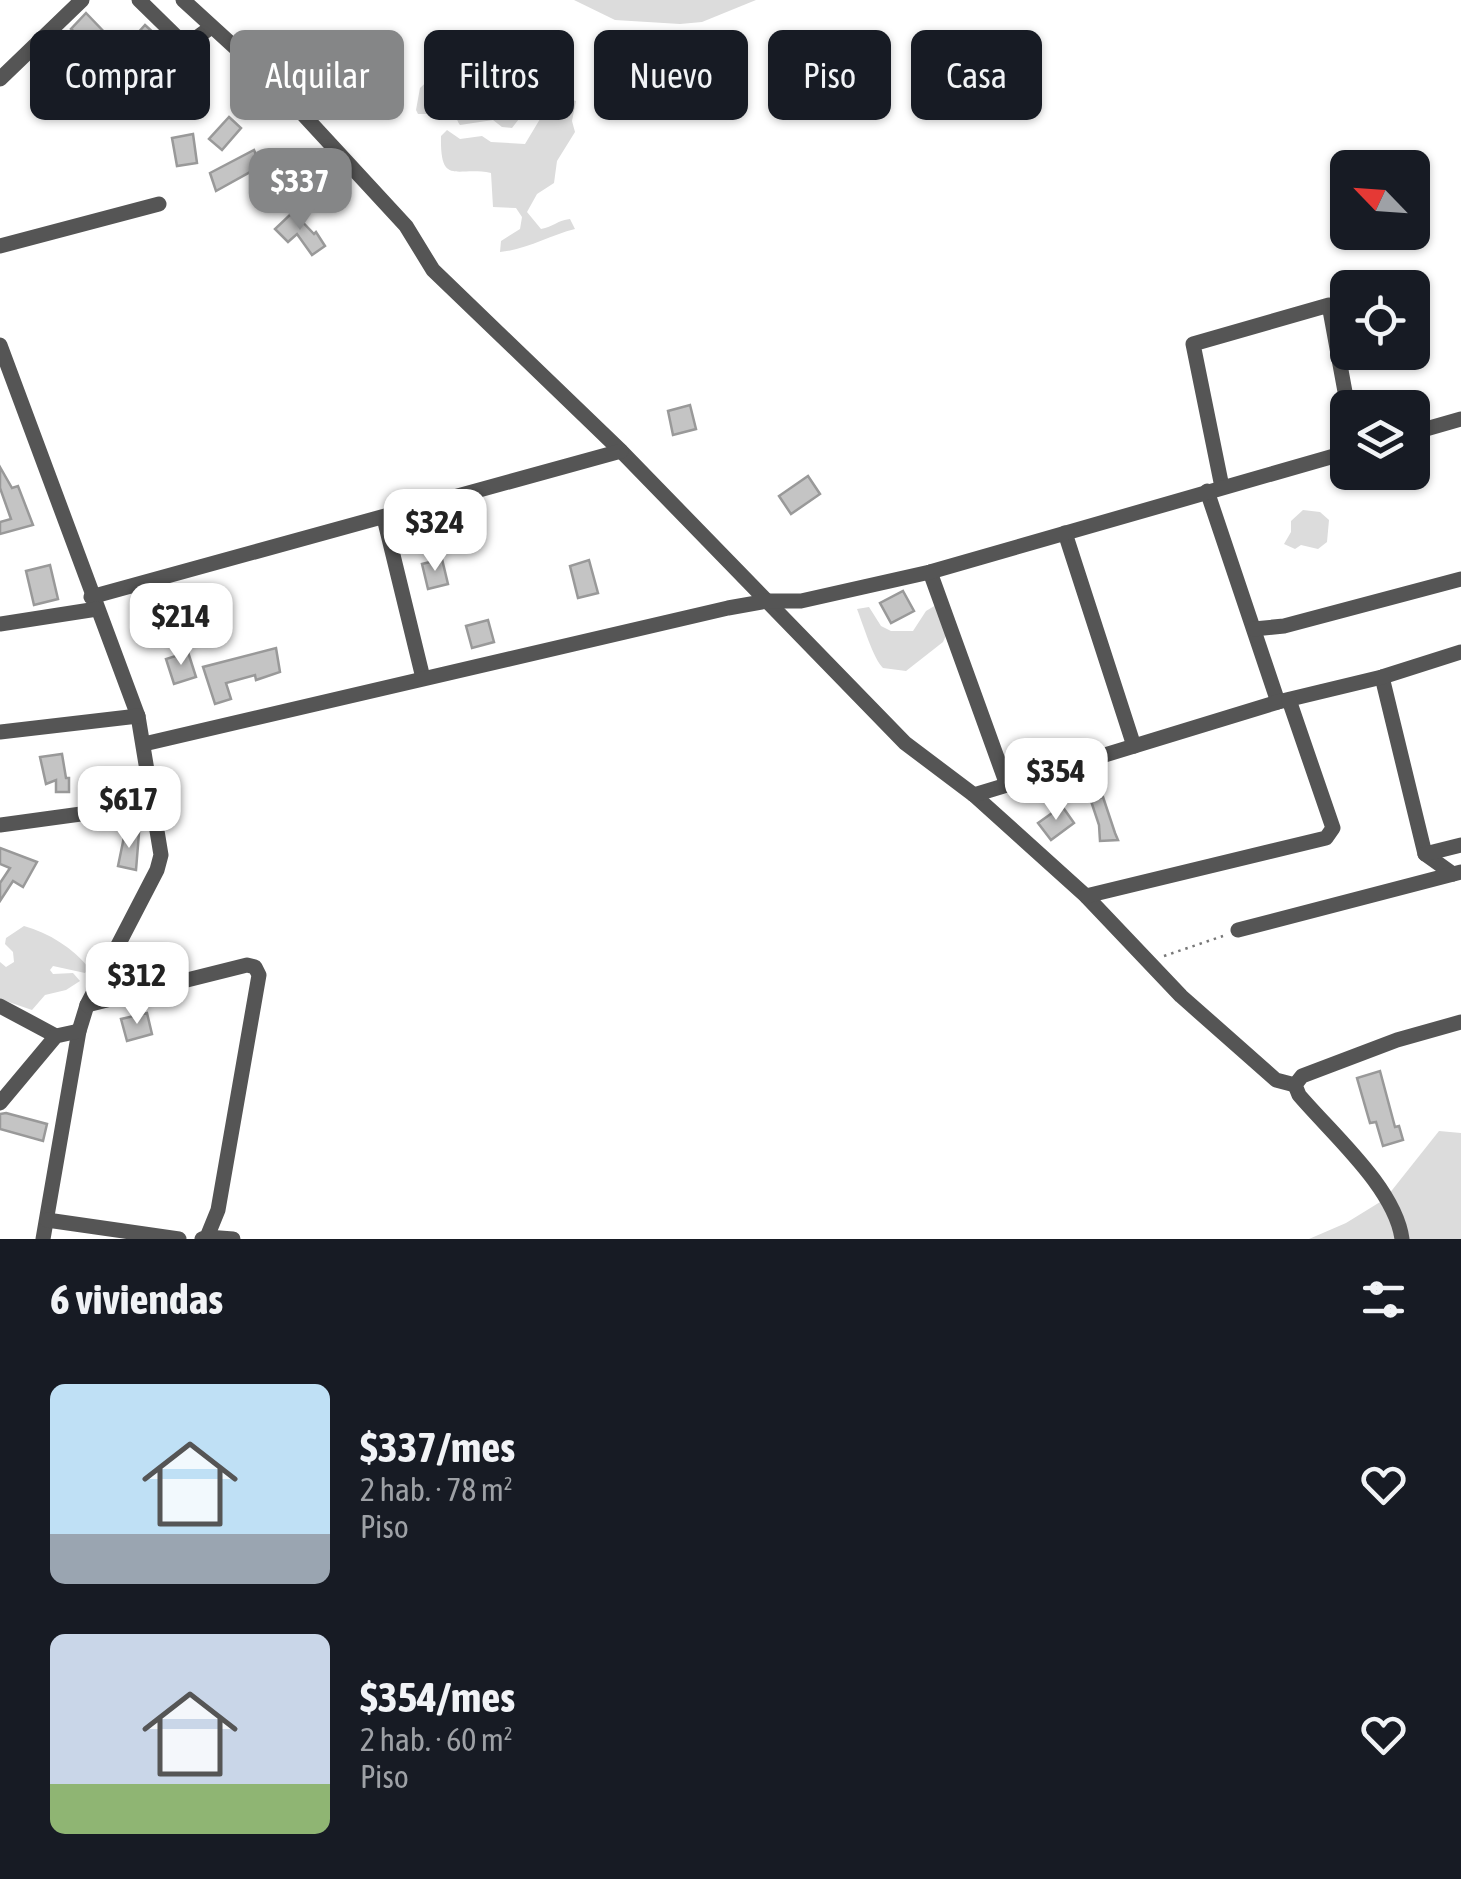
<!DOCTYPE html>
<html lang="es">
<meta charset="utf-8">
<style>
:root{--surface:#171b24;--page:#20242c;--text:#f1f3f6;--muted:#9ea1a6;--accent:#858687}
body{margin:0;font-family:"Asap Condensed",sans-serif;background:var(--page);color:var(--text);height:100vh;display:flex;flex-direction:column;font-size:38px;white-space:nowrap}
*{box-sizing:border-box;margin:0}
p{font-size:32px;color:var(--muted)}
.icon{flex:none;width:55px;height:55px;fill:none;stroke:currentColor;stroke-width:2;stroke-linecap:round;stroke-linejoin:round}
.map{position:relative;height:1239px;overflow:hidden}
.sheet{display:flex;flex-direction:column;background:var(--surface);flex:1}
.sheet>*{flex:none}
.hud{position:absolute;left:30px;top:30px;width:1402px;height:90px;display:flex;gap:20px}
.needle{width:65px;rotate:295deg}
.fabs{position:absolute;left:1330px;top:150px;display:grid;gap:20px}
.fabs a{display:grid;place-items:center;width:100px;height:100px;border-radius:15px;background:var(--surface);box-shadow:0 2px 8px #0004;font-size:50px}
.price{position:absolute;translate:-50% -85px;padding:0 22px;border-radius:20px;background:#fff;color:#222;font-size:32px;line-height:65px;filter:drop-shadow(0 2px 5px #0008)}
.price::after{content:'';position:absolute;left:50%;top:60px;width:30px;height:22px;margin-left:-15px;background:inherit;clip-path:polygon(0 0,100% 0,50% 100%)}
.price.selected{background:var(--accent);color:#fff}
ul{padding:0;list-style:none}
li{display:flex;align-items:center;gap:30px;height:250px;padding:0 50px}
li span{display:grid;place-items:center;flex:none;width:280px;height:200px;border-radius:15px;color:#555}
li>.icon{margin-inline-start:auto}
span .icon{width:120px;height:120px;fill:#fffc;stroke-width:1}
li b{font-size:42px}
h2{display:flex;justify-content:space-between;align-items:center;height:120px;padding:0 50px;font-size:42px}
.chip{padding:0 35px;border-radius:15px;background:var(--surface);box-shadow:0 2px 8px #0004;font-size:35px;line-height:90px}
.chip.selected{background:var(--accent);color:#fff}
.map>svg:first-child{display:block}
</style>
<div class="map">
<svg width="1461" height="1239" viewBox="0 0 1461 1239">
<rect width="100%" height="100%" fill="#fff"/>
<!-- green -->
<g fill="#dcdcdc">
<path d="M574,0h182l-54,22 -22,2 -65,-4z"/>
<path d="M494,39l29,15 17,30 -8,18 -20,26 -10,-1 -9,-7 -33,5c-12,-17 -4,-53 6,-70 6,-11 18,-14 28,-16z"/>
<path d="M443,55l11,2 3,11 -13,19 -5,21 -9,6h-12l-2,-4 4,-22 15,-14 1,-11z"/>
<path d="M555,94l21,7 -4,20 3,11 -18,29 -3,22 -17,11 -10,18 14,17c12,-2 17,-9 29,-10l5,10c-25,6 -49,21 -75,23l1,-11 19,-12 2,-12 -6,-9 -23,-1 -2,-34c-35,-7 -51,14 -50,-37l6,-6 13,9 22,-3 9,6 34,2z"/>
<path d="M1303,510l17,2 9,8 -2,22 -9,7 -17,-4 -6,4 -11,-5 7,-12v-11z"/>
<path d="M936,605l12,26 -5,11 -37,29 -23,-3c-10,-10 -20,-44 -26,-59l12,-2 12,19 10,5h22l13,-20z"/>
<path d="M24,926c25,7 49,22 65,42l-4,5 -32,-7 -3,4 3,4 20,-1 7,8 -14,9 -21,5 -13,15 -32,-11v-37l6,5 8,-5 -1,-10 -8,-8 1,-6z"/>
<path d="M1439,1131l22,2v106h-152l37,-16 39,-24z"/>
</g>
<!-- building -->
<g fill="#c4c4c4" stroke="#999" stroke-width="2.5">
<path d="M86,13l22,23 -4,4 13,11 -9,11 -37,-33z"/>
<path d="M145,25l11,10 -28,30 -10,-10z"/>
<path d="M229,117l12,11 -19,22 -13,-11z"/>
<path d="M193,134l4,29 -20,3 -5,-28z"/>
<path d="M254,150l7,16 -45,25 -6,-18z"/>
<path d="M293,212l21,22 2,-2 9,14 -13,9 -15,-21 -9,8 -13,-13z"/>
<path d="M690,405l6,24 -23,6 -5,-24z"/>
<path d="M0,467l12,21 6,-2 15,39 -33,9v-12l11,-3 -11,-31z"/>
<path d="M808,476l12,18 -29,20 -12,-18z"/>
<path d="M438,513l5,21 -29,7 -5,-20z"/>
<path d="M442,559l6,25 -20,5 -6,-25z"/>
<path d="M589,560l9,33 -20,5 -8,-32z"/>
<path d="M50,565l8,34 -24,6 -8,-34z"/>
<path d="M903,591l11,20 -23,12 -11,-20z"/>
<path d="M488,620l6,22 -22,6 -6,-22z"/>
<path d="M276,648l4,24 -24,8 -1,-5 -29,8 5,16 -16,5 -12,-37z"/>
<path d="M188,652l8,25 -22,7 -8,-25z"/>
<path d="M62,754l4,24h3v14h-13v-12l-10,4 -6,-27z"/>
<path d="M1103,797l12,36 3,7 -18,1 -1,-16 -8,-24z"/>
<path d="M1062,806l12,17 -23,17 -13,-17z"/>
<path d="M125,832l14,1 -3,37 -18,-4z"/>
<path d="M0,848l37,14 -14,25 -10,-6 -13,20v-18l10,-15 -10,-4z"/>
<path d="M147,1013l5,21 -25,7 -6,-22z"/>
<path d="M1380,1071l15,56 4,-1 4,14 -20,6 -7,-24 -6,1 -13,-45z"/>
<path d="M6,1113l41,11 -4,17 -43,-12v-15z"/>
</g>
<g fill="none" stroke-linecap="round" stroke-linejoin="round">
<!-- path -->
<path stroke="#777" stroke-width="2.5" stroke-dasharray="2.5 5" stroke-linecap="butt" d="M1164,956l59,-20"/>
<!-- street -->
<g stroke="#555" stroke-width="15">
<path d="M139,0l44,43 5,1 22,-16"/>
<path d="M183,0l92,84 131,142 27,44 188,181 284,292 69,52 112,101 95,100 95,84 19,5"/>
<path d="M0,79l82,-79"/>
<path d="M0,246l159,-42"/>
<path d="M0,345l138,371 23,139 -4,15 -70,135 -8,26 -36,208"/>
<path d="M1412,433l49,-14"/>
<path d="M1222,487l-29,-143 136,-39 19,103"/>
<path d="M1207,491l71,211"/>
<path d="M384,518l39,160"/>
<path d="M1065,533l69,213"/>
<path d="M930,572l77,213"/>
<path d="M91,597l530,-146"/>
<path d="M0,624l97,-15"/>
<path d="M1254,629l30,-3 177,-47"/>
<path d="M1382,677l43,177 28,20"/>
<path d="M0,732l138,-16"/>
<path d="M144,744l584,-136 39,-7h34l129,-29 418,-120"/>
<path d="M974,795l304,-93 104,-25 79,-25"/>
<path d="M0,825l154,-21"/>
<path d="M1425,854l36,-9"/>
<path d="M1086,896l240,-58 7,-10 -44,-128"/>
<path d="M1238,930l223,-58"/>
<path d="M87,1005l160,-40 8,2 4,8 -41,235 -11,27 -5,2"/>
<path d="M0,1006l56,30"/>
<path d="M0,1103l56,-67 23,-5"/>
<path d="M47,1220l132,19"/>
<path d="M207,1237l26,2"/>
<path d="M1402,1239c-7,-51 -70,-105 -103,-144l-4,-10 7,-9 95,-36 64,-18"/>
</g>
</g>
</svg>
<div class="fabs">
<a><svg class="needle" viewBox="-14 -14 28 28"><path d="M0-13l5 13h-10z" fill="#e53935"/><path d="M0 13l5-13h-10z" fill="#9ea1a6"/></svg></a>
<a><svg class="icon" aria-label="locate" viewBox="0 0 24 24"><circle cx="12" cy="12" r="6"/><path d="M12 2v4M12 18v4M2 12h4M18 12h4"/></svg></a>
<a><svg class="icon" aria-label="layers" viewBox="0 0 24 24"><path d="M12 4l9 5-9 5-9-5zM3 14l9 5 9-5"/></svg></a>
</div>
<b class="price selected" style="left:300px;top:233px">$337</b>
<b class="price" style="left:435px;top:574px">$324</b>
<b class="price" style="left:181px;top:668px">$214</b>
<b class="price" style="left:1056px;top:823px">$354</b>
<b class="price" style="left:129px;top:851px">$617</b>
<b class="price" style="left:137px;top:1027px">$312</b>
<div class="hud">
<a class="chip">Comprar</a>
<a class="chip selected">Alquilar</a>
<a class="chip">Filtros</a>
<a class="chip">Nuevo</a>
<a class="chip">Piso</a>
<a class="chip">Casa</a>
</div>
</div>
<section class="sheet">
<h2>6 viviendas<svg class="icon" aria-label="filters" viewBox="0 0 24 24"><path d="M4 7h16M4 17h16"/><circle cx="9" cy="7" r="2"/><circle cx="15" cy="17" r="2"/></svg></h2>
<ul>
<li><span style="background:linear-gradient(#bfe0f5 75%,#9aa5b1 0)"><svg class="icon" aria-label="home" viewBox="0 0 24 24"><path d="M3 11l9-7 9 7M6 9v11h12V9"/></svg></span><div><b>$337/mes</b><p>2 hab. · 78 m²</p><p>Piso</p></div><svg class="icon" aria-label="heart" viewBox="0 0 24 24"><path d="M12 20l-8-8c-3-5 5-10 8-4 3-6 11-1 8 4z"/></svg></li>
<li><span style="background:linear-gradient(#c9d6e8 75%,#8fb573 0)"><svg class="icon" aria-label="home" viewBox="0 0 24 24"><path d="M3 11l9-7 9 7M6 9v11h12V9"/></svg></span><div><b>$354/mes</b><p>2 hab. · 60 m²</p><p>Piso</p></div><svg class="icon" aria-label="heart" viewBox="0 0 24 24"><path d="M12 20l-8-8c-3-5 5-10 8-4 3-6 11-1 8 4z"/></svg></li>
</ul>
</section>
